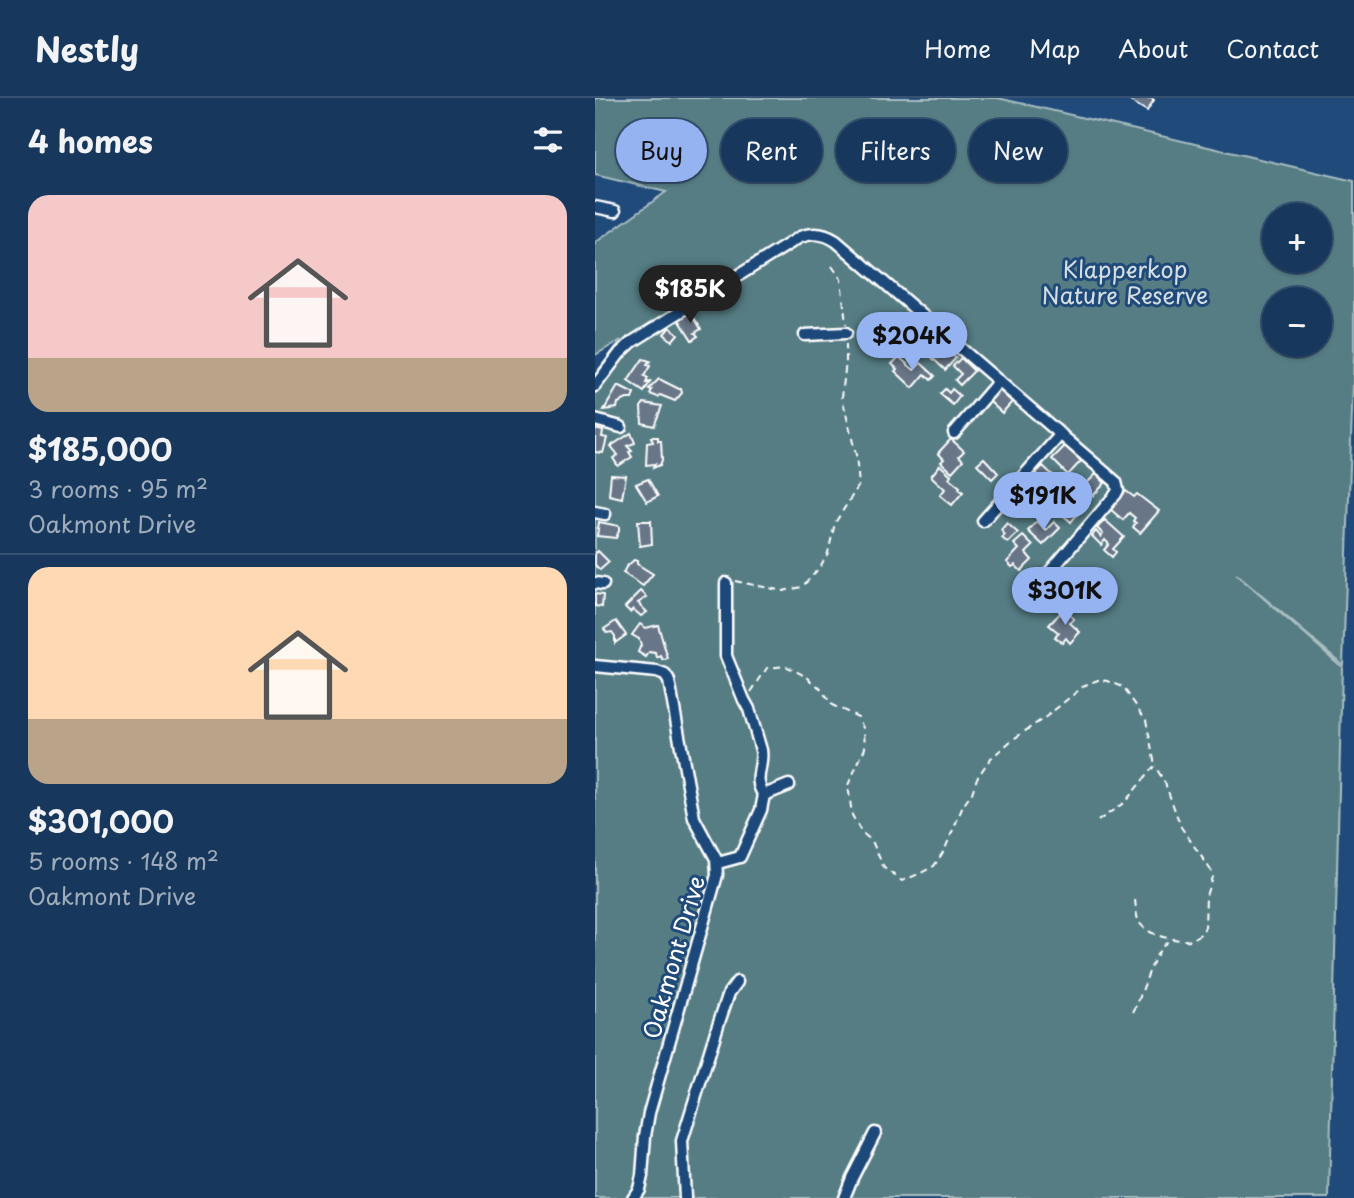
<!DOCTYPE html>
<meta charset="utf-8">
<style>
:root{--surface:#17385c;--page:#203f62;--text:#f1f3f6;--muted:#9eacbb;--line:#365272;--accent:#95b2f1}
body{margin:0;font-family:"Playpen Sans",sans-serif;background:var(--page);color:var(--text);height:100vh;display:flex;flex-direction:column;font-size:26px;white-space:nowrap}
*{box-sizing:border-box;margin:0}
p{font-size:23px;color:var(--muted)}
.icon{flex:none;width:38px;height:38px;fill:none;stroke:currentColor;stroke-width:2;stroke-linecap:round;stroke-linejoin:round}
.map{position:relative;flex:1;overflow:hidden}
.panel{display:flex;flex-direction:column;background:var(--surface);width:595px}
.panel>*{flex:none}
.top-card{position:absolute;left:21px;top:21px;width:632px;height:63px;display:flex;gap:14px}
.controls{position:absolute;left:667px;top:105px;display:grid;gap:14px}
.controls a{display:grid;place-items:center;width:70px;height:70px;border-radius:50%;background:var(--surface);box-shadow:0 2px 5px #0004,0 0 0 2px var(--line);font-size:35px}
.price{position:absolute;translate:-50% -60px;padding:0 16px;border-radius:24px;background:var(--accent);color:#111;font-size:23px;line-height:46px;filter:drop-shadow(0 2px 4px #0008)}
.price::after{content:'';position:absolute;left:50%;top:42px;width:21px;height:16px;margin-left:-10px;background:inherit;clip-path:polygon(0 0,100% 0,50% 100%)}
.price.selected{background:#222;color:#fff}
ul{padding:0;list-style:none}
li{display:grid;align-content:center;gap:14px;height:371px;padding:0 28px}
li+li{border-top:2px solid var(--line)}
li span{display:grid;place-items:center;height:217px;border-radius:21px;color:#555}
li>.icon{margin-inline-start:auto}
span .icon{width:126px;height:126px;fill:#fffc;stroke-width:1}
li b{font-size:30px}
h2{display:flex;justify-content:space-between;align-items:center;height:84px;padding:0 28px;font-size:30px}
.chip{padding:0 24px;border-radius:32px;background:var(--surface);box-shadow:0 2px 5px #0004,0 0 0 2px var(--line);font-size:24px;line-height:63px}
.chip.selected{background:var(--accent);color:#111}
header{display:flex;align-items:center;gap:42px;box-sizing:border-box;height:98px;padding:0 35px;background:var(--surface);border-bottom:2px solid var(--line)}
header strong{font-size:33px}
nav{display:flex;gap:38px;margin-inline-start:auto;font-size:24px}
main{display:flex;flex:1;min-height:0}
.map>svg:first-child{display:block}
</style>
<header>
<strong>Nestly</strong>
<nav><a>Home</a><a>Map</a><a>About</a><a>Contact</a></nav>
</header>
<main>
<section class="panel">
<h2>4 homes<svg class="icon" aria-label="filters" viewBox="0 0 24 24"><path d="M4 7h16M4 17h16"/><circle cx="9" cy="7" r="2"/><circle cx="15" cy="17" r="2"/></svg></h2>
<ul>
<li><span style="background:linear-gradient(#f6c9c9 75%,#b9a48a 0)"><svg class="icon" aria-label="home" viewBox="0 0 24 24"><path d="M3 11l9-7 9 7M6 9v11h12V9"/></svg></span><div><b>$185,000</b><p>3 rooms · 95 m²</p><p>Oakmont Drive</p></div></li>
<li><span style="background:linear-gradient(#ffd9b3 70%,#b9a48a 0)"><svg class="icon" aria-label="home" viewBox="0 0 24 24"><path d="M3 11l9-7 9 7M6 9v11h12V9"/></svg></span><div><b>$301,000</b><p>5 rooms · 148 m²</p><p>Oakmont Drive</p></div></li>
</ul>
</section>
<div class="map">
<svg width="759" height="1100" viewBox="0 0 759 1100">
<rect width="100%" height="100%" fill="#1f4a7a"/>
<filter id="ink" filterUnits="userSpaceOnUse"><feTurbulence type="fractalNoise" baseFrequency=".0143" numOctaves="2"/><feDisplacementMap in="SourceGraphic" scale="14" xChannelSelector="R" yChannelSelector="G"/><feConvolveMatrix kernelMatrix="1 2 1 2 8 2 1 2 1" color-interpolation-filters="sRGB"/></filter>
<g filter="url(#ink)">
<!-- green -->
<path fill="#567d84" stroke="#aabec2" stroke-width="2" fill-rule="evenodd" d="M0,0h403l356,83v173l-11,311 -107,-91 106,93 -13,531h-734v-823l26,-35 -26,15v-112l71,-51 -71,-17zM679,117h45v46h-45zM679,201h45v46h-45z"/>
<!-- building -->
<g fill="#677687" stroke="#fff" stroke-width="2">
<path d="M537,0h19l3,2 -7,11 -17,-10z"/>
<path d="M95,213l11,18 -6,4 3,3 -6,4 -14,-22z"/>
<path d="M327,228l7,7 -12,11 -6,-7z"/>
<path d="M75,229l8,7 -6,7 -8,-7z"/>
<path d="M340,240l21,20 -11,12 -21,-20z"/>
<path d="M304,259l15,13 7,-7 14,13 -4,4 -6,-6 -12,14 -18,-17 2,-2 -5,-5z"/>
<path d="M366,260l13,13 -14,14 -5,-5 6,-6 -8,-8z"/>
<path d="M48,261l7,2 -3,4 3,1 -6,10 4,2 -2,5 4,-1 -6,10 -16,-11z"/>
<path d="M64,281l20,10h2l1,4 -7,8 -15,-6 -2,2 -8,-3 2,-4 -3,-1z"/>
<path d="M23,288l16,8 -2,5h-5l-9,4 -1,5 -13,2z"/>
<path d="M402,290l15,14 -10,11 -15,-14z"/>
<path d="M350,291l4,4 3,-4 8,7 -7,9 -13,-11z"/>
<path d="M49,305l18,3 -8,20 -12,-3 -1,-16z"/>
<path d="M0,331l8,2 -1,6 5,1 -4,15 -8,-1z"/>
<path d="M36,335l4,10 -8,3 5,5 -3,1 3,5 -14,9 -5,-8 5,-3 -7,-9z"/>
<path d="M56,339h7v4h3l1,19 -2,5 -7,3 2,-4 -9,1 1,-22 6,-1z"/>
<path d="M356,341l13,12 -5,5 4,4 -11,12 -11,-10 3,-3 -6,-6z"/>
<path d="M470,348l16,15 -13,14 -16,-16z"/>
<path d="M389,360l14,15 -6,6 -15,-15z"/>
<path d="M345,367l11,10 -2,3 11,9 -1,2 4,3 -11,13 -12,-10 5,-6 -14,-13z"/>
<path d="M448,368l17,16 -4,4 -10,-10 -2,3 10,10 -12,13 -13,-12 12,-12 -5,-5z"/>
<path d="M501,376l9,9 -12,13 -10,-9z"/>
<path d="M16,377l15,1 -4,22 -13,-3z"/>
<path d="M53,381l10,17 -11,6 -11,-18z"/>
<path d="M531,393l8,6 3,-3 22,17 -19,22 -7,-6 3,-4 -3,-2 2,-3 -6,-5 -6,7 -13,-11z"/>
<path d="M473,404l11,10 -8,10 -7,-6 3,-3 -5,-4z"/>
<path d="M510,422l19,17 -11,12 3,3 -4,5 -8,-7 5,-6 -4,-4 -4,5 -9,-9 4,-5 5,6 2,-3 -6,-6z"/>
<path d="M43,423h13l1,23 -12,2z"/>
<path d="M442,423l9,9 8,-8 6,6 -17,17 -15,-14z"/>
<path d="M4,424l20,4v5l-3,7 -19,-2z"/>
<path d="M412,425l11,10 -10,10 -6,-5 3,-3 -4,-5z"/>
<path d="M428,438l10,10 -7,7 6,7 -11,11 -6,-6 -3,2 -5,-5 12,-13 -5,-5z"/>
<path d="M3,453l11,11 -9,8 -5,-5v-11z"/>
<path d="M39,462l3,1v3l16,10 -10,12 -20,-13 3,-6z"/>
<path d="M486,485l12,13 -4,3 -5,-5 -3,3 -7,-7z"/>
<path d="M46,493l6,6 -9,6 9,9 -6,4 -8,-7 -3,3 -5,-5z"/>
<path d="M0,496l8,1 -1,12 -7,-1z"/>
<path d="M469,511l10,10 -4,4 10,9 -10,11 -4,-5 -4,5 -7,-6 4,-4 -10,-8z"/>
<path d="M21,523l10,14 -11,8v-7l-3,-4 -5,1 -3,-4z"/>
<path d="M45,526l6,4 12,-3 10,34 -5,1 -2,-4 -4,2 -1,-5 -7,-1 -3,5 -8,-5 3,-7 -2,-6 -7,-4z"/>
</g>
<g fill="none" stroke-linecap="round" stroke-linejoin="round">
<!-- minor casing -->
<g stroke="#fff" stroke-width="15">
<g id="minor">
<path d="M0,109l20,4"/>
<path d="M210,237l41,-2"/>
<path d="M0,288l25,-33 12,-11 168,-105c13,-5 24,-4 36,4l280,241 2,8 -2,4 -69,81"/>
<path d="M0,322l26,7"/>
<path d="M359,335l45,-52"/>
<path d="M0,414l10,2"/>
<path d="M388,423l78,-87"/>
<path d="M0,485l8,1"/>
<path d="M131,485v73l18,44 5,9 12,41c3,18 -9,28 3,45"/>
<path d="M0,568l62,6 8,3 4,6 25,137 22,41 1,16 -68,238 -4,23 -3,40 -3,13 -6,9"/>
<path d="M123,765l22,-6 21,-47 3,-15 25,-10"/>
<path d="M90,1100l-3,-57 36,-116 11,-32 8,-11"/>
<path d="M249,1100l8,-20 23,-45"/>
</g>
</g>
<!-- path -->
<g stroke="#fff" stroke-width="2" stroke-dasharray="7 5" stroke-linecap="butt">
<path d="M237,168l9,13 5,45"/>
<path d="M140,483l48,10 19,-4 18,-20 8,-14 7,-30 24,-38 -3,-30 -14,-58 4,-36v-17"/>
<path d="M156,594l16,-24 19,-2 21,11 13,11 12,17 26,12 6,13 1,18 -17,37 4,30 9,17 11,9 12,27 18,13 19,-8 13,-7 6,-9 5,-8 18,-43 9,-13 5,-15 13,-19 22,-19 35,-24 38,-31 13,-5 10,1 15,6 23,33 9,45 -30,37 -30,21"/>
<path d="M540,802c1,7 1,16 4,22 9,15 38,19 53,18l10,-7 3,-6 1,-31 6,-19 -2,-8 -29,-42 -16,-44 -10,-17"/>
<path d="M538,914c11,-18 19,-66 40,-73"/>
</g>
<!-- minor -->
<use href="#minor" stroke="#1f4a7a" stroke-width="10"/>
</g>
</g>
<g text-anchor="middle" dominant-baseline="central" stroke-width="6" stroke-linejoin="round" paint-order="stroke">
<!-- park labels -->
<g font-size="23" fill="#d5dee0" stroke="#1f4a7a">
<text x="530" y="170">Klapperkop<tspan x="530" dy="26">Nature Reserve</tspan></text>
</g>
<!-- street labels -->
<g font-size="23" fill="#fff" stroke="#1f4a7a">
<text transform="translate(78 859) rotate(-74)">Oakmont Drive</text>
</g>
</g>
</svg>
<div class="controls">
<a>+</a>
<a>−</a>
</div>
<b class="price selected" style="left:95px;top:227px">$185K</b>
<b class="price" style="left:317px;top:274px">$204K</b>
<b class="price" style="left:448px;top:434px">$191K</b>
<b class="price" style="left:470px;top:529px">$301K</b>
<div class="top-card">
<a class="chip selected">Buy</a>
<a class="chip">Rent</a>
<a class="chip">Filters</a>
<a class="chip">New</a>
</div>
</div>
</main>
